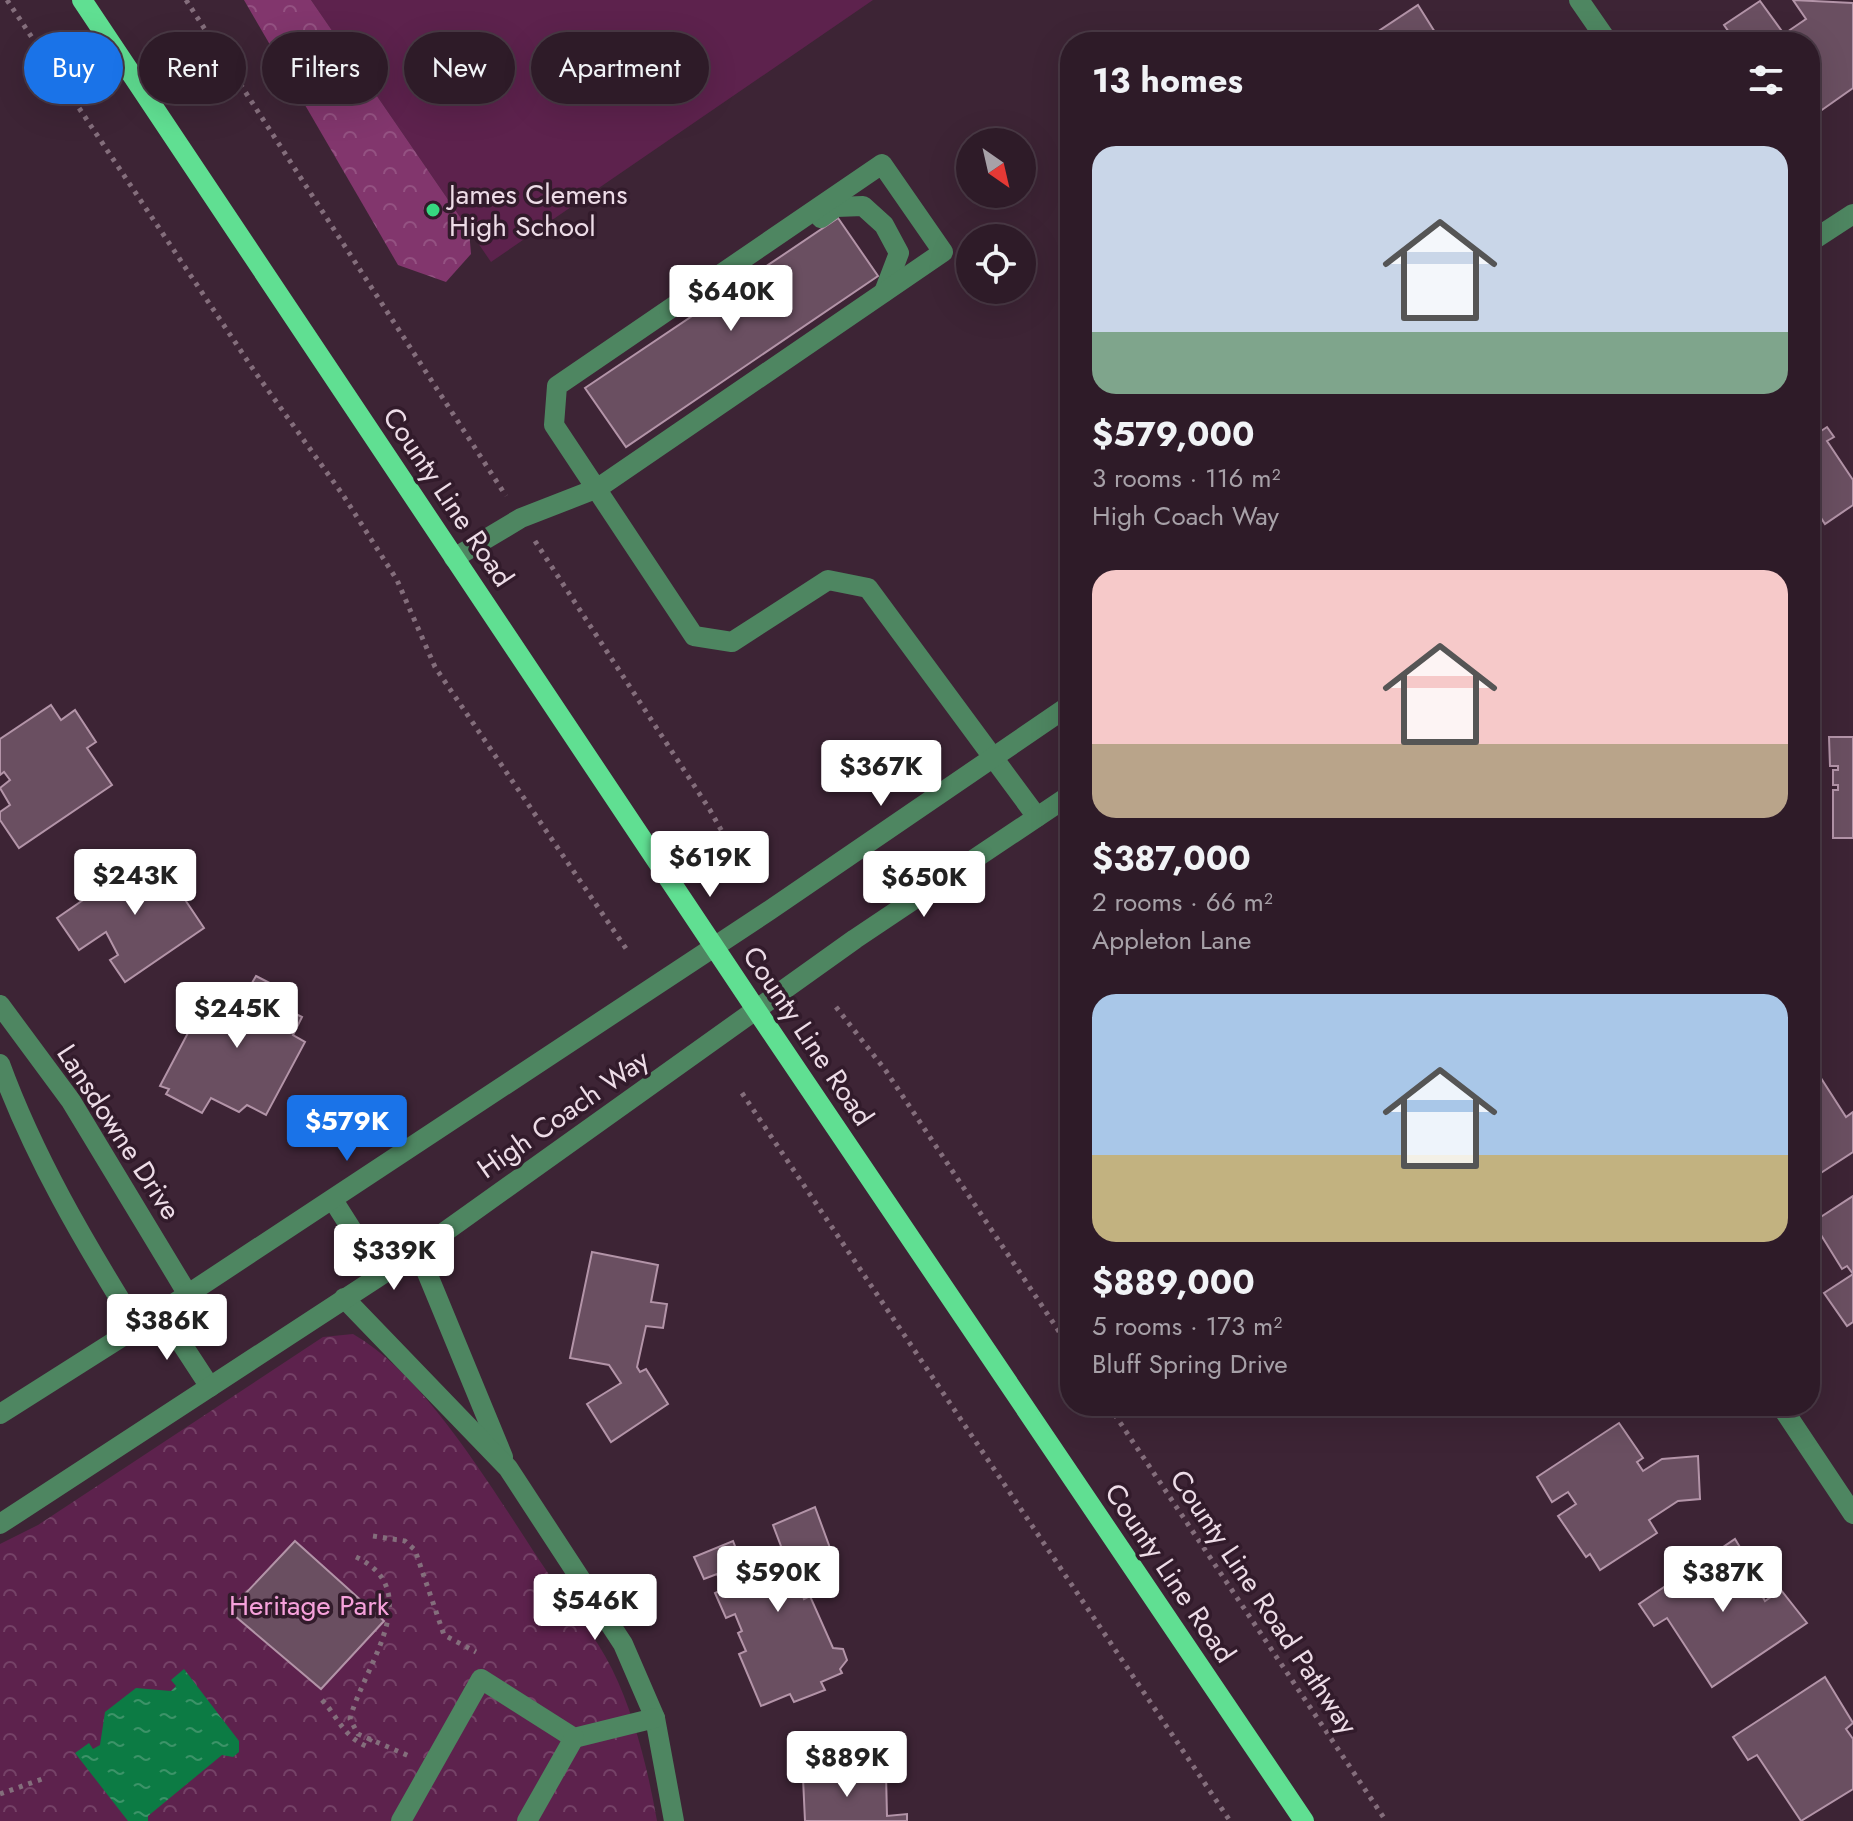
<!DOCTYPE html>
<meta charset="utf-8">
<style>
:root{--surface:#2e1b28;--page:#362430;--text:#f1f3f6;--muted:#a7a1a8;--line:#493945;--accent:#1a73e8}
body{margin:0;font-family:Jost,sans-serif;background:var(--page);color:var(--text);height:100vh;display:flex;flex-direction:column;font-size:30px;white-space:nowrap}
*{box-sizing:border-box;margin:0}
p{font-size:26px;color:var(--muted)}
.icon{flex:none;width:44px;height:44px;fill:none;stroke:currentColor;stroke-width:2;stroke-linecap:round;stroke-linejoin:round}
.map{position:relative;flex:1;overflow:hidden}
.details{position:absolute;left:1060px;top:32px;width:760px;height:1384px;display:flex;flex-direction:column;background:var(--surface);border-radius:32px;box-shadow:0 8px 32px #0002,0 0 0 2px var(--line)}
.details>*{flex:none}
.hud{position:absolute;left:24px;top:32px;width:760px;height:72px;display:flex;gap:16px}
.needle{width:52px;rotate:146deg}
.buttons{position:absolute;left:956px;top:128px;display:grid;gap:16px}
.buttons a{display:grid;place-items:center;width:80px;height:80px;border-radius:50%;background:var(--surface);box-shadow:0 8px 32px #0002,0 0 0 2px var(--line);font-size:40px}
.price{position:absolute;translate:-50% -68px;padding:0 18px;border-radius:8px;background:#fff;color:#222;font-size:26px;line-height:52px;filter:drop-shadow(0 2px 4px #0008)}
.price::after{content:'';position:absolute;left:50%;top:48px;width:24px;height:18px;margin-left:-12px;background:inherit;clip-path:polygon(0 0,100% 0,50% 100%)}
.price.active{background:var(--accent);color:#fff}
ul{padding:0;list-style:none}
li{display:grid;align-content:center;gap:16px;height:424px;padding:0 32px}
li span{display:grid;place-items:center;height:248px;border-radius:24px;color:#555}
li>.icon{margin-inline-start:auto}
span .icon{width:144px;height:144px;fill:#fffc;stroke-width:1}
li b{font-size:34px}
h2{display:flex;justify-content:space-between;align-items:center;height:96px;padding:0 32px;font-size:34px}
.chip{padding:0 28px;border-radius:36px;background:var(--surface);box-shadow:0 8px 32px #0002,0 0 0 2px var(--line);font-size:28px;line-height:72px}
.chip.active{background:var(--accent);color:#fff}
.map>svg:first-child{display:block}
</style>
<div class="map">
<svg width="1853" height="1821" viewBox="0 0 1853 1821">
<defs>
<pattern id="forest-crowns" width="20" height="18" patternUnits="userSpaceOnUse" patternTransform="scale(2)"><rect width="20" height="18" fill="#82366d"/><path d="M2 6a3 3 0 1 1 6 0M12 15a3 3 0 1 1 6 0" fill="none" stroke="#945282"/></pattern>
<pattern id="park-crowns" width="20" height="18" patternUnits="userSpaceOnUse" patternTransform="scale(2)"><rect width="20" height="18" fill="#5d224d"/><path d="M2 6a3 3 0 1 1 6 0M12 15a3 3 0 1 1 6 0" fill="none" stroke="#754267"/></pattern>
<pattern id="water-ripples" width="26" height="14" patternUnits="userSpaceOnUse" patternTransform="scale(2)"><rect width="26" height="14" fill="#0c7b44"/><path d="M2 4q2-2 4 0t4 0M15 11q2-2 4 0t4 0" fill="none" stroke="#3c9368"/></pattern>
</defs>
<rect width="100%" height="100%" fill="#3d2435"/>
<!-- grass -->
<path fill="#5d224d" d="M311,0h562l-382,262z"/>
<!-- forest -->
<path fill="url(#forest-crowns)" d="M244,0h67l158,230 2,24 -25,28 -48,-17z"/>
<!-- park -->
<path fill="url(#park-crowns)" d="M353,1334c76,43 146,167 195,239 21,31 48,63 64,96 23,47 36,101 45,152h-657v-277l38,-19 285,-188z"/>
<!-- water -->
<path fill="url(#water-ripples)" d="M184,1669l55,72v11l-6,5 -11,-2 -74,61v5h-20l-53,-68 14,-10 4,6 7,-4 5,-33 31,-24 35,3 5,-5 -5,-6z"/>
<!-- building -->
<g fill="#6a4f61" stroke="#b394a8" stroke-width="2">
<path d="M1793,0l60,3v85l-34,24 -9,-10v-60h-74l-12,-17 36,-24 24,33 22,-15z"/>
<path d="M1418,5l20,32 -7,5h-69z"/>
<path d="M838,218l40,58 -252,171 -41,-59z"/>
<path d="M1810,416l11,15 6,-4 7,10 -7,4 26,39v25l-28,19 -15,-23z"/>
<path d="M51,705l10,15 14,-10 21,32 -9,6 25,37 -93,63 -19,-28v-8l10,-7 -10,-17 10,-8 -6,-8 -4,3v-36z"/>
<path d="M1829,737h24v101h-20v-48h5v-5h-5v-15h5v-4h-8z"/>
<path d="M153,852l51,76 -79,54 -15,-22 8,-5 -12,-23 -27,18 -22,-32z"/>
<path d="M256,976l37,19 -7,14 16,8 -9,18 12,7 -39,73 -19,-10 -8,7 -28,-14 -9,15 -36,-19 3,-5 -9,-3 49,-93 9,5 7,-13 20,10z"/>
<path d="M1810,1061l36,56 7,-5v40l-43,28z"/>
<path d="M1853,1196v126l-6,4 -23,-33 29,-19 -6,-8 -5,3 -29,-47z"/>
<path d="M592,1252l66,13 -7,37 16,2 -4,24 -17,-2 -9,41 3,5 6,-3 22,35 -57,38 -24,-38 34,-21 -12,-18 -39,-7z"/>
<path d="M1619,1423l24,35 -6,4 6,9 19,-12 36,-3 2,43 -22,2 -29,19 8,13 -57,37 -10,-16 -4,3 -28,-41 18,-12 -8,-12 -16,10 -15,-25z"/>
<path d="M815,1507l15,41 -22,11 5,14 -16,7 7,19 6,-3 23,52 10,1 4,11 -7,9 2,4 -21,9 4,8 -31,12 -4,-8 -29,12 -22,-52 7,-3 -8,-18 4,-2 -7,-17 -9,4 -11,-25 9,-4 -7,-15 -13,5 -10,-22 39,-16 15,38 39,-17 -14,-37z"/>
<path d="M1735,1539l14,23 -4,3 20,36 16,-11 26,33 -95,64 -45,-69 -13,8 -15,-22z"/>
<path d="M295,1541l89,80 -63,68 -92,-78z"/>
<path d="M1825,1677l28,46 -7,6 7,10v50l-52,32 -44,-66 -9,5 -15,-23z"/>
<path d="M886,1774l1,42 20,-2v7h-102l-2,-43z"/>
</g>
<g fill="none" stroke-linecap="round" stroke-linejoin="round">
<!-- path -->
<g stroke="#846e7c" stroke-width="5" stroke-dasharray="4 6" stroke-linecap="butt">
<path d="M7,0l248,372 88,123 54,85 38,87 192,283"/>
<path d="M186,0l320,496"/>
<path d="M535,541l175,269 38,68"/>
<path d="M836,1007l50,64 184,277"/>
<path d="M742,1093l488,728"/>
<path d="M1109,1406l277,415"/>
<path d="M373,1536l32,5 10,9 29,85 32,17"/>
<path d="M356,1557c72,34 7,110 -6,162l8,15 51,22"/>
<path d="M322,1700c16,17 21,36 44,46l5,-8"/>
<path d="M0,1794l45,-16"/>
</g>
<!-- minor -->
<g stroke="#4e8661" stroke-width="20">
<path d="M1579,0l29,42"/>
<path d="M821,218l15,-11 27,-1 21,19 15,28 -15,39"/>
<path d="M1810,242l43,-28"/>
<path d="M454,558l67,-40 77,-30 345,-236 -61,-88 -325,222 -3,39 140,211 38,6 96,-62 40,8 169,229"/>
<path d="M0,1005l71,96 116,192"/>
<path d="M0,1064c34,93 84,178 137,263"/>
<path d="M333,1200l47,74"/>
<path d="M418,1251l85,206"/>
<path d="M344,1298l164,170 115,176 32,74 19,103"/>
<path d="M161,1312l49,75"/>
<path d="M1781,1406l72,108"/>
<path d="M0,1414l161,-102 609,-402 300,-205"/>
<path d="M0,1524l418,-273 437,-312 215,-144"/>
<path d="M401,1821l80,-142 93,59 81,-20"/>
<path d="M527,1821l47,-83"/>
</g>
<!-- major -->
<path stroke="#60df92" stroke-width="20" d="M82,0l675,1011 547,810"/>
</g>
<!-- markers -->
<circle fill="#36d880" stroke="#321b2b" stroke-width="3" cx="433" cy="210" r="8"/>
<g text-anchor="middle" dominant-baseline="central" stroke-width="7" stroke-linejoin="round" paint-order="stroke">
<!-- poi labels -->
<g font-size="28" fill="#eddce7" stroke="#321b2b" text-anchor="start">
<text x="449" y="194">James Clemens<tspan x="449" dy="32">High School</tspan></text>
</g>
<!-- street labels -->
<g font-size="28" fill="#eddce7" stroke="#321b2b">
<text transform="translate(448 497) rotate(56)">County Line Road</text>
<text transform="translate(808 1036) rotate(56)">County Line Road</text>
<text transform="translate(563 1114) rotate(-35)">High Coach Way</text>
<text transform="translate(119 1132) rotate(57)">Lansdowne Drive</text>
<text transform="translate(1170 1573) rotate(56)">County Line Road</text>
<text transform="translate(1264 1602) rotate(56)">County Line Road Pathway</text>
</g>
<!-- park labels -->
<g font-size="28" fill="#f6a1db" stroke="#321b2b">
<text x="309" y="1605">Heritage Park</text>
</g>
</g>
</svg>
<div class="buttons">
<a><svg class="needle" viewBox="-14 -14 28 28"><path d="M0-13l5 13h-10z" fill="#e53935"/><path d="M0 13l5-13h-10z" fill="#a7a1a8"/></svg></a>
<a><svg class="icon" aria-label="locate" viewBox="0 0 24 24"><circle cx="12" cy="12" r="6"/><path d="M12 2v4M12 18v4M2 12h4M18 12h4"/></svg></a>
</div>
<b class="price" style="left:731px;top:333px">$640K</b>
<b class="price" style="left:881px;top:808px">$367K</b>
<b class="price" style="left:710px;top:899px">$619K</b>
<b class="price" style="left:135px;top:917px">$243K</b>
<b class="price" style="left:924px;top:919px">$650K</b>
<b class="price" style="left:237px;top:1050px">$245K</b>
<b class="price active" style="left:347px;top:1163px">$579K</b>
<b class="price" style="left:394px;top:1292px">$339K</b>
<b class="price" style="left:167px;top:1362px">$386K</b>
<b class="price" style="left:778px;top:1614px">$590K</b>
<b class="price" style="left:1723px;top:1614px">$387K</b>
<b class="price" style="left:595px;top:1642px">$546K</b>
<b class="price" style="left:847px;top:1799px">$889K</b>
<div class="hud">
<a class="chip active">Buy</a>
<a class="chip">Rent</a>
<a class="chip">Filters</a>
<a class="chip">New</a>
<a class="chip">Apartment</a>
</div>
<section class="details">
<h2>13 homes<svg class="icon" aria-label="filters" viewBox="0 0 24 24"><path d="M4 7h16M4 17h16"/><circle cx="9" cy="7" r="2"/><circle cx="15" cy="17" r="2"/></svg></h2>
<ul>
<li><span style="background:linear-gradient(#c9d6e8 75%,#7fa58c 0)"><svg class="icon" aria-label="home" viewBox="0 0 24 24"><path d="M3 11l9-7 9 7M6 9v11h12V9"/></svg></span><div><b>$579,000</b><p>3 rooms · 116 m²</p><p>High Coach Way</p></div></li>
<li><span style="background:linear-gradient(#f6c9c9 70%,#b9a48a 0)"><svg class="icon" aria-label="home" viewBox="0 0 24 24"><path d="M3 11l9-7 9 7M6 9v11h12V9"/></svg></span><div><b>$387,000</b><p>2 rooms · 66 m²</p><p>Appleton Lane</p></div></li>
<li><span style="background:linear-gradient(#a9c7e8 65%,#c2b280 0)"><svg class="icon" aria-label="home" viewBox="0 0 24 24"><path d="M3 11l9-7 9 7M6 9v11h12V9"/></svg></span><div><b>$889,000</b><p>5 rooms · 173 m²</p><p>Bluff Spring Drive</p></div></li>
</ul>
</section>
</div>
